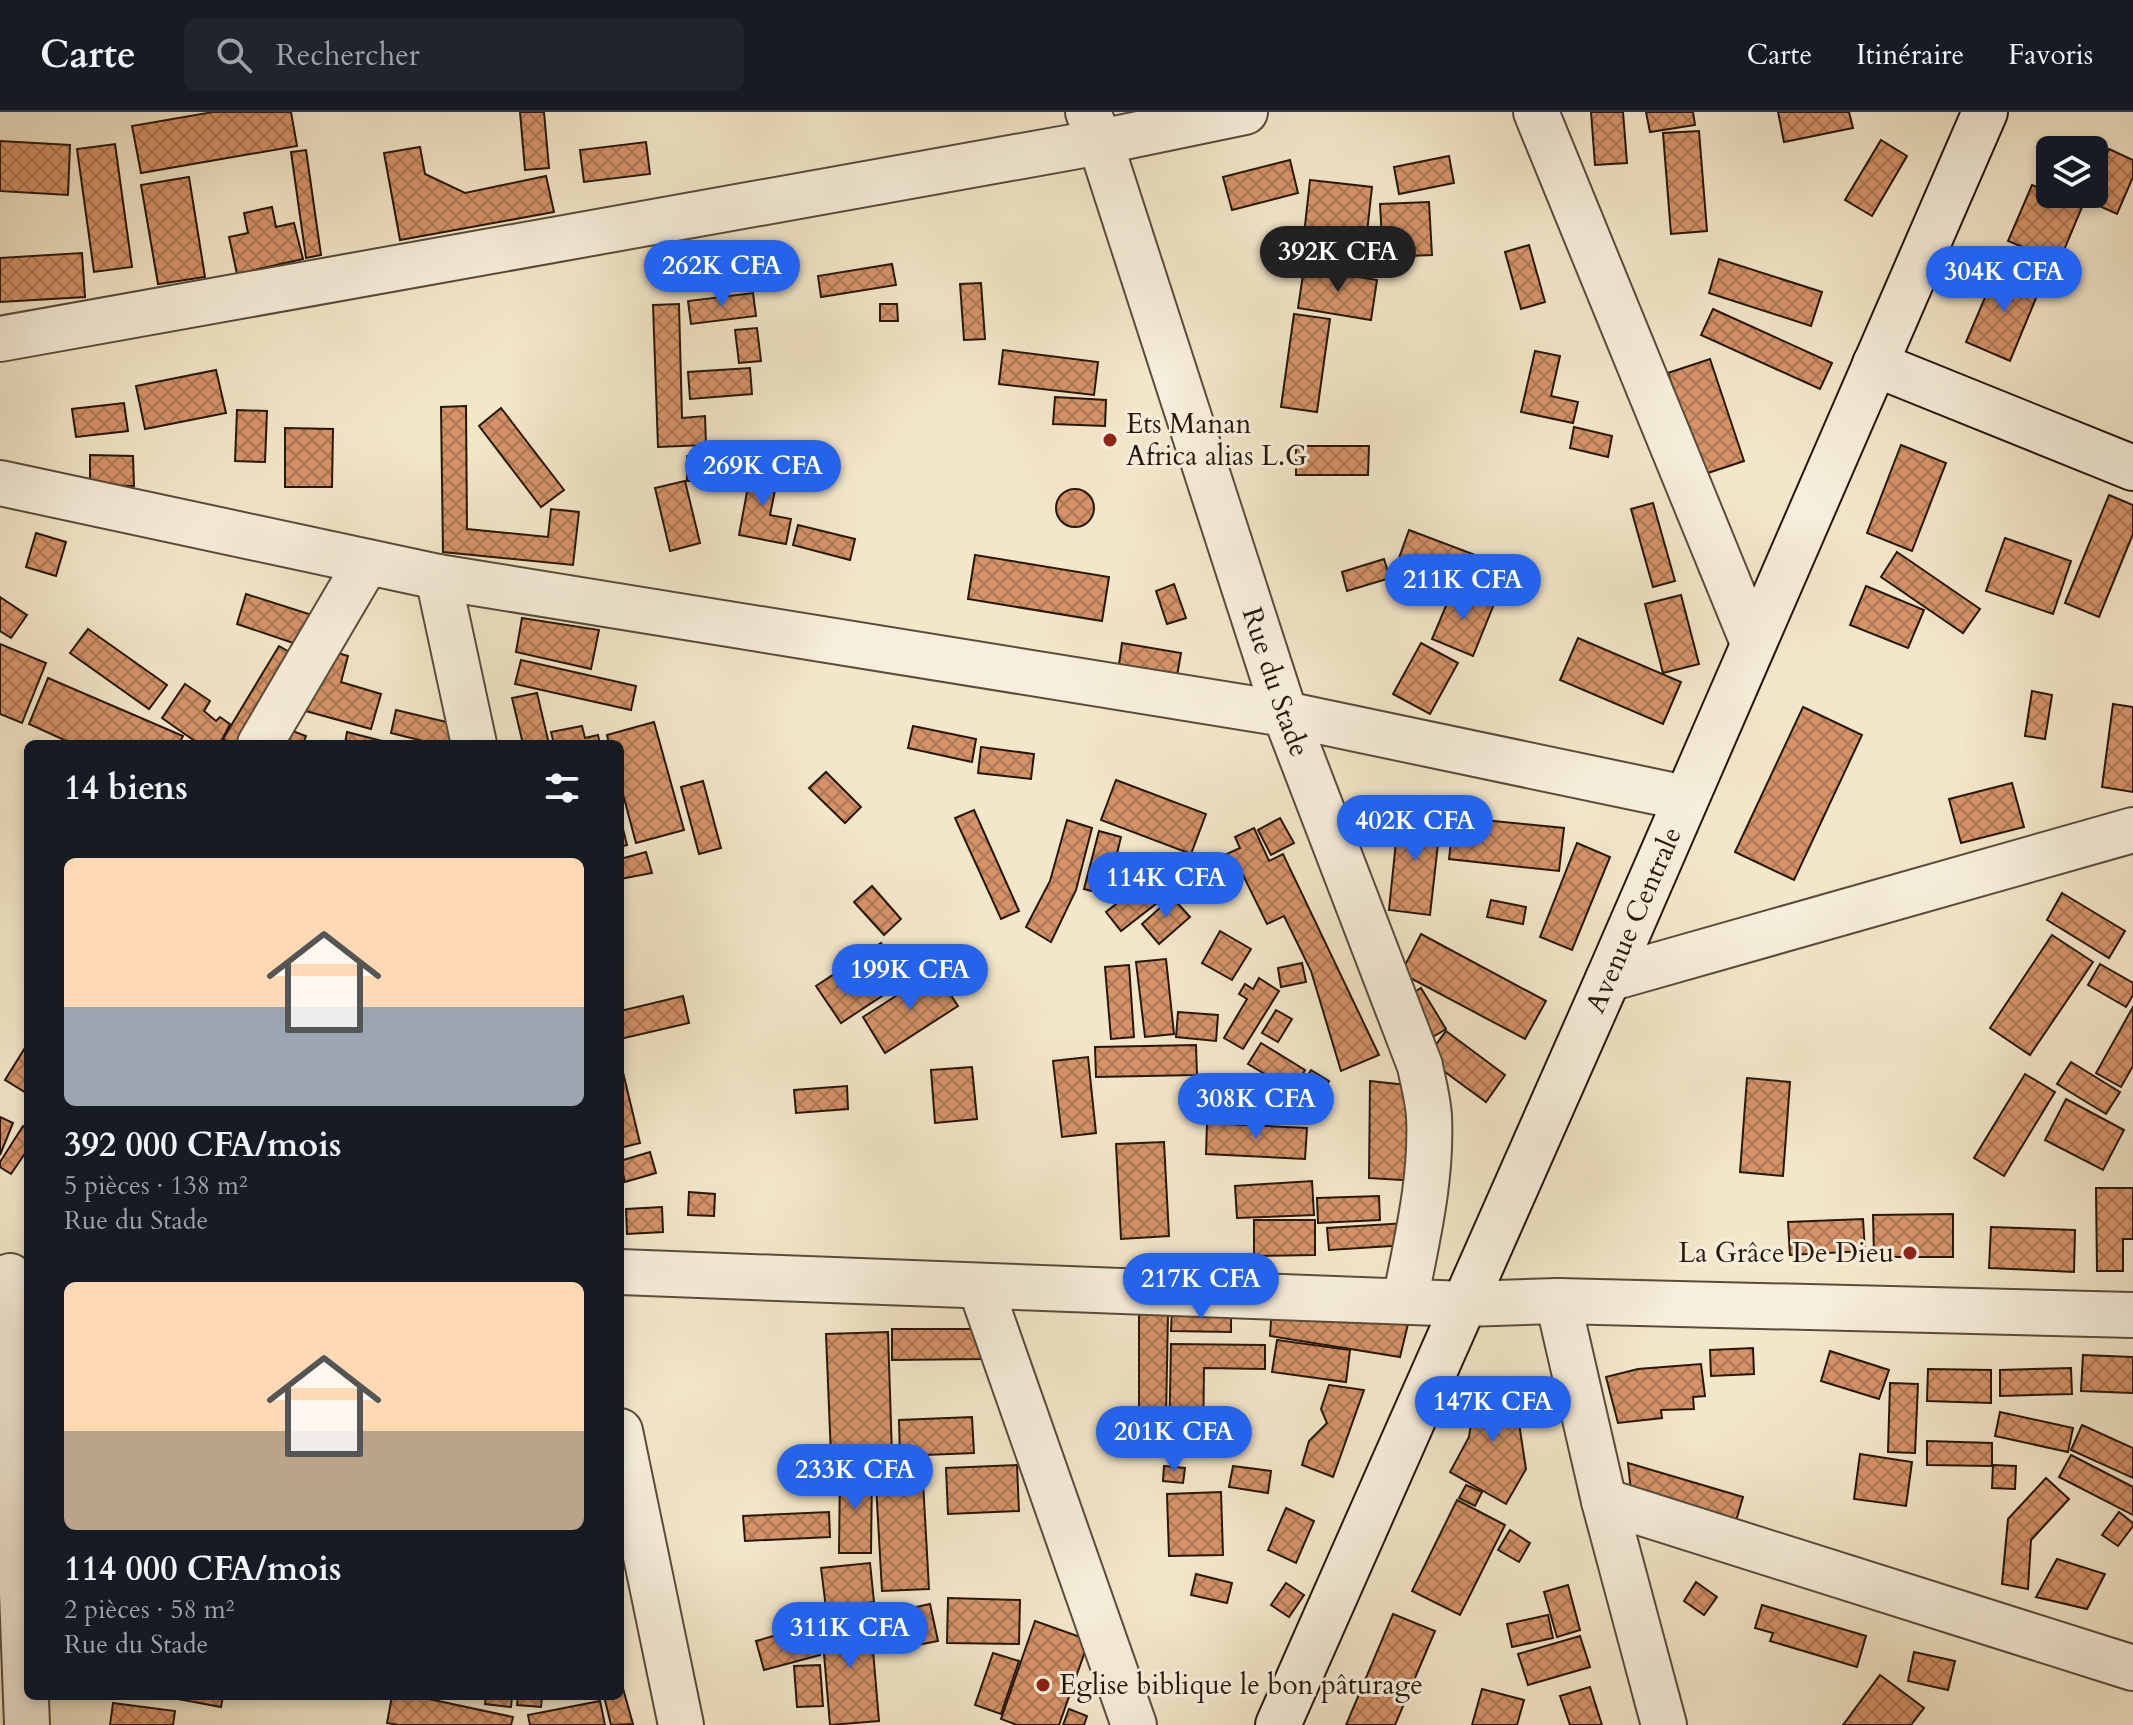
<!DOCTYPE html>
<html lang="fr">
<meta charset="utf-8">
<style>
:root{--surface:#171b24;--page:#20242c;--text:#f1f3f6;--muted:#9ea1a6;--line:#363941;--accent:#2563eb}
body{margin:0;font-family:Cardo,serif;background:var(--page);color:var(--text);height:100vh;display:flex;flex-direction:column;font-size:30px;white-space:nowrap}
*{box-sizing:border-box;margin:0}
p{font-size:26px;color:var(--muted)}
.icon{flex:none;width:44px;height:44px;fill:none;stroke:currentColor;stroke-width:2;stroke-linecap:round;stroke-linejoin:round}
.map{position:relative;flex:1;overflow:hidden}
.details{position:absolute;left:24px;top:628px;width:600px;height:960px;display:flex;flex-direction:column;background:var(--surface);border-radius:12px;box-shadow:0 4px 12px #0003}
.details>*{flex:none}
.controls{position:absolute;left:2036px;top:24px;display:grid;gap:16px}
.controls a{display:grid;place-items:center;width:72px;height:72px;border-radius:12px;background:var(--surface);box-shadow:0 4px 12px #0003;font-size:40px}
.price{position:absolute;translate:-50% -68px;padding:0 18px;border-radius:28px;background:var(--accent);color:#fff;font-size:26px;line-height:52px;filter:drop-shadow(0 2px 4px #0008)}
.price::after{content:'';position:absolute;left:50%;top:48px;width:24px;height:18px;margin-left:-12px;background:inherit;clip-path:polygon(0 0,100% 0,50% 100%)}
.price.current{background:#222;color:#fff}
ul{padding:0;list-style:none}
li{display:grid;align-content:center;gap:16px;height:424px;padding:0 40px}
li span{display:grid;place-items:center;height:248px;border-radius:12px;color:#555}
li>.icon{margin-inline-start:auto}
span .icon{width:144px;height:144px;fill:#fffc;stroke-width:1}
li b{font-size:34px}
h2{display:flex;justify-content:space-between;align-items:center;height:96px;padding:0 40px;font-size:34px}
header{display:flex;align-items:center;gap:48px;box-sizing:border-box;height:112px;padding:0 40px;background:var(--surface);border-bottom:2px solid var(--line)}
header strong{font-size:38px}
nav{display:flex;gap:44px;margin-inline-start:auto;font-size:28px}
.search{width:560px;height:72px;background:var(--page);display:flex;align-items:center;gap:20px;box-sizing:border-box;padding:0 28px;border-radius:12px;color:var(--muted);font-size:30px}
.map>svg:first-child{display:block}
</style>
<header>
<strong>Carte</strong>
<div class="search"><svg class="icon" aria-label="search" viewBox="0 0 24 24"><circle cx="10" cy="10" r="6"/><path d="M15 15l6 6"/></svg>Rechercher</div>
<nav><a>Carte</a><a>Itinéraire</a><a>Favoris</a></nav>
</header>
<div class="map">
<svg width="2133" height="1613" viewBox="0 0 2133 1613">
<defs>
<pattern id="building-cross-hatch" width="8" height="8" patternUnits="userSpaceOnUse" patternTransform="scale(2)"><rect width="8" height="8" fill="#d59368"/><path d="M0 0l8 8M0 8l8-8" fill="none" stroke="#ad7754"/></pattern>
</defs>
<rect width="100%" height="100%" fill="#f3e7c9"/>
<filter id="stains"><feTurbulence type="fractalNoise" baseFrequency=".0025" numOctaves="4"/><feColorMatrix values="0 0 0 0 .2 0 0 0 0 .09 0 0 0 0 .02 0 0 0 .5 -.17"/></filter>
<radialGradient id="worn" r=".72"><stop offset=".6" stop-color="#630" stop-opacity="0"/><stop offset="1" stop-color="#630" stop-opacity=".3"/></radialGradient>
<!-- building -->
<g fill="url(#building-cross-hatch)" stroke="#27170a" stroke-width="2">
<path d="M213,0h78l6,34 -156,27 -9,-47z"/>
<path d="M520,0h24l5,56 -24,2z"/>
<path d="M1591,0h32l4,51 -32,2z"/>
<path d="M1646,0h47l2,13 -45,7z"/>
<path d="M1778,0h71l4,16 -69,14z"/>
<path d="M1699,19l8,100 -36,3 -8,-101z"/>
<path d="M1881,28l26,16 -35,60 -27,-16z"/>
<path d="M0,29l70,4 -2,50 -68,-4z"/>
<path d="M646,30l4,32 -66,8 -4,-32z"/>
<path d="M115,32l17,123 -38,5 -17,-123z"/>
<path d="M420,35l5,27 40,19 81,-17 8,36 -154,28 -16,-87z"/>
<path d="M2109,37l24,11v17l-16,37 -31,-14 3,-6h5v-12z"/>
<path d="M306,38l15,105 -15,3 -15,-106z"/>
<path d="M1449,44l5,27 -55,11 -5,-27z"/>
<path d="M1290,48l8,33 -66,17 -9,-33z"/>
<path d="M189,65l16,100 -47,7 -17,-99z"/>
<path d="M1310,68l62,7 -9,82 -62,-7z"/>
<path d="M2032,73l50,22 -23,55 -51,-21z"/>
<path d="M1429,90l3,53 -49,2 -3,-53z"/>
<path d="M272,95l4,20 18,-4 9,36 -66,15 -8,-37 19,-4 -4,-20z"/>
<path d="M1529,133l16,57 -24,7 -16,-57z"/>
<path d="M82,141l3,44 -85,5v-44z"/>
<path d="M1719,147l103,33 -11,34 -102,-33z"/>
<path d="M892,152l4,21 -75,12 -3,-21z"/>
<path d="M1998,155l43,19 -31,75 -44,-19z"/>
<path d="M1304,156l73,12 -6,40 -73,-12z"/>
<path d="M981,171l4,56 -21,1 -4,-56z"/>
<path d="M753,181l3,23 -65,8 -3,-23z"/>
<path d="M679,192l3,114 23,-2 1,29 -48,2 -5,-142z"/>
<path d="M880,192h17l1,17h-18z"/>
<path d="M1713,197l119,54 -12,26 -119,-54z"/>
<path d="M1294,202l36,5 -13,93 -36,-5z"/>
<path d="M757,216l4,33 -22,2 -4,-33z"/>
<path d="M1003,238l95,12 -4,33 -95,-11z"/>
<path d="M1535,239l25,5 -9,40 27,6 -5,21 -52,-11z"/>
<path d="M1710,247l34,102 -42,14 -34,-102z"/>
<path d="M750,256l2,26 -62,5 -2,-27z"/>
<path d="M216,258l10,43 -81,16 -9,-43z"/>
<path d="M1055,285l51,3 -1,26 -52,-2z"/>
<path d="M124,291l4,28 -52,6 -4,-28z"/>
<path d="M466,294l1,123 81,8 3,-28 28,3 -6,53 -130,-13 -2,-145z"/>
<path d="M501,296l63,82 -23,17 -62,-81z"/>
<path d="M237,298l30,1 -2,51 -30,-1z"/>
<path d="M1574,315l38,9 -4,21 -38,-9z"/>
<path d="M285,316l48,1 -1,58h-47z"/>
<path d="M1901,333l45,18 -34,88 -45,-18z"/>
<path d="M1296,334h73l-1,29h-72z"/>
<path d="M90,343l43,1 1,30 -44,-1z"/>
<path d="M687,344l55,1v24h-55z"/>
<path d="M752,353l27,5 -9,45 21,4 -5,25 -47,-9z"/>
<path d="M685,369l15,62 -30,8 -15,-63z"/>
<circle cx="1075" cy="396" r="19"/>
<path d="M2109,383l24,10v29l-34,83 -34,-14z"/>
<path d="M1653,391l22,78 -22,6 -22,-78z"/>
<path d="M798,413l57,14 -5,21 -57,-15z"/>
<path d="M1409,418l98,37 -10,27 -98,-36z"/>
<path d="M36,421l30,9 -10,34 -30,-9z"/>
<path d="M2005,426l66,23 -18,53 -67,-23z"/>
<path d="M1897,440l83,57 -17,24 -82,-56z"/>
<path d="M975,443l134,22 -7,44 -134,-22z"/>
<path d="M1384,447l6,19 -43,13 -5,-19z"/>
<path d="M1174,472l12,34 -19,6 -11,-33z"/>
<path d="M1866,474l58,24 -16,38 -58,-23z"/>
<path d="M1454,475l40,17 -21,52 -41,-17z"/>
<path d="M246,482l72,23 -10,31 -71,-24z"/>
<path d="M1681,483l18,69 -36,9 -18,-69z"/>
<path d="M0,485l27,18 -16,23 -11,-7z"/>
<path d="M522,506l77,12 -8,39 -75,-17z"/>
<path d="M88,517l79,56 -18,24 -79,-56z"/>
<path d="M1578,526l103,44 -18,42 -103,-44z"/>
<path d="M1122,531l59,10 -5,29 -58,-10z"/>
<path d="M1421,531l37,20 -28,51 -37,-20z"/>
<path d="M0,532l46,19 -24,60 -22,-9z"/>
<path d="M279,534l26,15 -50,83h-23l-9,-5z"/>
<path d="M320,536l28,8 -7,26 40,12 -10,35 -69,-19z"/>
<path d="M521,548l115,26 -5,24 -116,-26z"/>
<path d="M48,566l135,58 -4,8h-106l-44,-20z"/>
<path d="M185,572l25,17 -6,10 12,10 4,-4 10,7 -10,20h-21l-37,-26z"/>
<path d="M2032,579l20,4 -7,44 -20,-3z"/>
<path d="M537,581l12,51h-26l-11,-46z"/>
<path d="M2113,592l20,3v85l-31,-5z"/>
<path d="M1803,595l59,28 -68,145 -59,-28z"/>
<path d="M396,598l63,15 -4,19h-20l-44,-11z"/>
<path d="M654,610l30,108 -48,13 -16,-60v-39h-11l-2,-9z"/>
<path d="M582,614l3,12 13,-3 2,9h-46l-3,-12z"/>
<path d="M913,614l63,13 -4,23 -64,-14z"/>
<path d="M282,615l24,9 -3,8h-27z"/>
<path d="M347,620l47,12h-49z"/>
<path d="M981,635l53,7 -3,25 -53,-6z"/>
<path d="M826,660l35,35 -16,16 -36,-35z"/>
<path d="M1116,668l90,34 -15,40 -90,-34z"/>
<path d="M703,669l18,67 -22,6 -18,-67z"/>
<path d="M2012,671l12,44 -63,16 -12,-44z"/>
<path d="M974,698l45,101 -18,8 -46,-101z"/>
<path d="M1399,700l42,5 -11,98 -41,-5z"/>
<path d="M620,705l7,28 -7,2z"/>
<path d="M1454,705l110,11 -5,43 -110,-12z"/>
<path d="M1280,706l14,25 -23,12 -13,-25z"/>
<path d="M1067,708l25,8 -16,62 -25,52 -25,-15 24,-46z"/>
<path d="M1254,716l15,33 14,-7 96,201 -38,16 -30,-100 -27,-55 -17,8 -25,-51 -48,23 -11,-22 57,-26 -5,-11z"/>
<path d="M1099,719l22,6 -14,58 -23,-6z"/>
<path d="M1577,731l33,14 -38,93 -32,-13z"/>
<path d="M646,740l6,21 -32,6v-20z"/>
<path d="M1168,751l16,19 -63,49 -15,-19z"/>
<path d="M872,774l29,33 -17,16 -30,-33z"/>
<path d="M2062,781l63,38 -16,27 -62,-38z"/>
<path d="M1172,785l18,20 -31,27 -17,-20z"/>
<path d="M1491,788l35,7 -3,17 -36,-7z"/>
<path d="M1220,819l31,18 -19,31 -30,-17z"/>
<path d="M1421,822l125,67 -21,38 -124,-66z"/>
<path d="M2052,823l41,27 -63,93 -40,-27z"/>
<path d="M881,831l24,38 -64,42 -25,-37z"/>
<path d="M1166,847l8,75 -29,3 -9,-75z"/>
<path d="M1302,851l4,19 -25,5 -3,-19z"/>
<path d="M2100,852l33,19v12l-7,12 -38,-22z"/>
<path d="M1129,853l5,72 -23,2 -6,-72z"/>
<path d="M935,859l23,35 -73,47 -22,-36z"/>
<path d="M1259,866l20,13 -36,58 -19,-11 23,-39 -8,-5 6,-10 8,5z"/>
<path d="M1421,876l25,41 -20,12 -24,-41z"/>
<path d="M683,884l6,27 -69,16v-28z"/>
<path d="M2133,895v59l-12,21 -25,-14z"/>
<path d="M1276,898l16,9 -14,23 -16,-9z"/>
<path d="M1178,900l40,3 -2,26 -40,-4z"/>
<path d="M1446,919l59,44 -19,27 -60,-44z"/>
<path d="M28,931v51l-23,-14z"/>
<path d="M1261,931l44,27 -12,21 -45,-27z"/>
<path d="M1196,933l1,30 -101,2 -1,-30z"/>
<path d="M1088,945l8,76 -34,4 -9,-76z"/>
<path d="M620,948l20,83 -20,5z"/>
<path d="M2071,950l49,30 -14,22 -49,-30z"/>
<path d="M972,955l5,52 -42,4 -4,-53z"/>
<path d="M1311,958l18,11 -11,18 -18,-12z"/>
<path d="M2025,962l30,18 -51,84 -30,-18z"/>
<path d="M1747,966l43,4 -7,94 -43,-4z"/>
<path d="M1370,969l46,5 2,95 -49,-3z"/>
<path d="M847,974l1,23 -52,4 -2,-23z"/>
<path d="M2066,987l58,31 -21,40 -58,-30z"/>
<path d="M0,1005l13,6 -13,32z"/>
<path d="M1207,1011l100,5 -2,31 -99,-5z"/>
<path d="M23,1014l5,3v20l-17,25 -11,-7v-5z"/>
<path d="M1164,1030l5,94 -48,3 -5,-95z"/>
<path d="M650,1040l6,21 -31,9 -5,-21z"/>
<path d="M1312,1069l2,34 -77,3 -2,-32z"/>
<path d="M2096,1076h37v51h-10v32h-26z"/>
<path d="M689,1080l26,2 -1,22 -26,-1z"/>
<path d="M1379,1084l1,24 -62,3 -1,-25z"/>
<path d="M662,1095l1,25 -36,2 -1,-25z"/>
<path d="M1953,1102v43h-79l-1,-42z"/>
<path d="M1863,1107l2,32 -75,4 -2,-33z"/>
<path d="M1254,1108h61v35l-61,1z"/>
<path d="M1406,1111l1,22 -78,5 -2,-22z"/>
<path d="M1991,1115l84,3 -1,42 -85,-4z"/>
<path d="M1272,1195l137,13 -9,37 -130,-21z"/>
<path d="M1172,1197l59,1v22l-60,-1z"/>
<path d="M1139,1199l29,2 -2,105 -27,-1z"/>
<path d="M892,1217h90l1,30 -91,1z"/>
<path d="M888,1220l4,123 -61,1 -5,-122z"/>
<path d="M1277,1228l73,10 -4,32 -74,-10z"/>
<path d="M1171,1232l94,1v24l-61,-1 -1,79 -34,-1z"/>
<path d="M1753,1236l1,26 -43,2 -1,-26z"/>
<path d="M1830,1239l59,19 -10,29 -58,-18z"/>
<path d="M2083,1243l50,2v36l-52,-2z"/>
<path d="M1701,1252l4,32 -12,1 1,12 -33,1 1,8 -44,5 -12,-46 32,-8z"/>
<path d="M2071,1256l1,26 -72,2v-26z"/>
<path d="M1928,1257l63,1v33l-64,-2z"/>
<path d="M1890,1271l28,1 -3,69 -27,-1z"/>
<path d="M1513,1272l13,85 -20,35 -56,-32 19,-35 7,-50z"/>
<path d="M1329,1273l35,5 -31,87 -31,-12 7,-24 18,-18 -6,-14z"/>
<path d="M2000,1300l73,16 -5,24 -73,-16z"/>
<path d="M972,1305l2,36 -74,3 -1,-36z"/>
<path d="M2082,1313l51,23v30l-62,-28z"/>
<path d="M1927,1329l65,2v23l-65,-1z"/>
<path d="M1860,1342l52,8 -6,44 -52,-7z"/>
<path d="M2071,1343l62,32v28l-74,-38z"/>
<path d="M1628,1351l115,34 -7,24 -105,-30z"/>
<path d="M922,1352l7,125 -47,2 -7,-124z"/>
<path d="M1017,1353l2,46 -71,3 -2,-46z"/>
<path d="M1993,1353l23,1 -1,23 -23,-1z"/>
<path d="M1164,1354l21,2 -2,15 -20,-2z"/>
<path d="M1233,1354l38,5 -3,22 -39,-6z"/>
<path d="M840,1359l32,1 -1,81h-32z"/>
<path d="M2046,1366l23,21 -38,41 -3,49 -26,-5 6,-65z"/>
<path d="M1466,1373l16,7 -7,14 -16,-8z"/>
<path d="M1221,1380l2,63 -54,1 -2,-62z"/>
<path d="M1457,1388l48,25 -45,90 -48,-24z"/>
<path d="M1286,1396l28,13 -18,42 -28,-13z"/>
<path d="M829,1400l1,25 -85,4 -2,-25z"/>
<path d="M2119,1400l14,11v3l-15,20 -16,-11z"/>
<path d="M1510,1418l20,13 -11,19 -21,-12z"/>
<path d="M2057,1447l48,15 -18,35 -51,-12z"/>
<path d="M870,1451l4,39 -48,6 -5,-40z"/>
<path d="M1196,1462l36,9 -5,20 -36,-8z"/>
<path d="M1696,1470l21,15 -13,18 -20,-14z"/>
<path d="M1286,1471l18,12 -15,22 -18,-12z"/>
<path d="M1568,1473l12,45 -23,7 -13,-45z"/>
<path d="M948,1486l72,2 -1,44 -72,-1z"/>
<path d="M930,1492l8,37 -46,9 -8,-36z"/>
<path d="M1762,1493l104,31 -9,31 -87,-26 3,-8 -18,-5z"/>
<path d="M1393,1502l42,17 -40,94h-49z"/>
<path d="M870,1503l9,106 -49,4 -9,-107z"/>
<path d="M1548,1503l5,23 -41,9 -5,-23z"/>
<path d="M1035,1509l54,19 -30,85h-42l-16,-6z"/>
<path d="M811,1513l9,30 -56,15 -8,-29z"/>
<path d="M1580,1524l10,31 -62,18 -10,-31z"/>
<path d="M1914,1540l41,9 -7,29 -40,-9z"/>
<path d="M993,1541l26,8 -18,53 -26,-9z"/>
<path d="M820,1553l3,41 -26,1 -3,-41z"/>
<path d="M1880,1563l44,33 -13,17h-68z"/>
<path d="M622,1573l11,39 -22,1 -7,-29h16z"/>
<path d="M1590,1575l12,38h-32l-10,-29z"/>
<path d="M1482,1577l42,11 -7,25h-45z"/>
<path d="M162,1584h61l-2,11z"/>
<path d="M392,1584h23l98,21 -2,8h-113l-11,-2z"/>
<path d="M486,1584h26l-1,11 -26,-3z"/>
<path d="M518,1584h24l-1,11 -24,-2z"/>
<path d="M600,1589l5,24h-75l-2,-10z"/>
<path d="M113,1591l62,8 -2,14h-63z"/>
<path d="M1069,1597l18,7 -3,9h-21z"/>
</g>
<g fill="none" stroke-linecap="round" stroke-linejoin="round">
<!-- street casing -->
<g stroke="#5a4b3a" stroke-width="48">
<g id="street">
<path id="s1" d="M1088,0l12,30 185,572 135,352c3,16 8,33 9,50 3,63 -12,123 -24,185"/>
<path d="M1536,0l217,531"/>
<path d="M0,227l1100,-197 145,-30"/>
<path d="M0,371l438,94 847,137 400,84"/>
<path d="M438,465l36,167"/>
<path d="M260,632l107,-182"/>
<path d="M1608,867l525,-149"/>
<path d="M620,1160l845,32 93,-3 575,14"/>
<path d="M10,1164l17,449"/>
<path d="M980,1174l154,439"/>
<path d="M1558,1189l46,200 60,224"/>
<path d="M620,1319l61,294"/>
<path d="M1604,1389l529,167"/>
</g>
</g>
<!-- secondary casing -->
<g stroke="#27170a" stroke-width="48">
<g id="secondary">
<path d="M1875,252l258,104"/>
<path id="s2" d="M1278,1613l330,-746 377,-867"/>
</g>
</g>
<!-- street -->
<use href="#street" stroke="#f7efdc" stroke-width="44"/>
<!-- secondary -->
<use href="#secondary" stroke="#f7efdc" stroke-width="44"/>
</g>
<!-- markers -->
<g fill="#8f2418" stroke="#f7efdc" stroke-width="3">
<circle cx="1110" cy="328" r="8"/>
<circle cx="1910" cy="1141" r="8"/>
<circle cx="1043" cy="1573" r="8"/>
</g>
<g text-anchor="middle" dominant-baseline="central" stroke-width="6" stroke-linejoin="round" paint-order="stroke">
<!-- poi labels -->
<g font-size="28" fill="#27170a" stroke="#f7efdc" text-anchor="start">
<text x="1126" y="312">Ets Manan<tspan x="1126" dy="32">Africa alias L.G</tspan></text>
<text x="1894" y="1141" text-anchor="end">La Grâce De Dieu</text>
<text x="1059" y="1573">Eglise biblique le bon pâturage</text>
</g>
<!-- street labels -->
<g font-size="28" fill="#27170a" stroke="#f7efdc">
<text stroke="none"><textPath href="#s1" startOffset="600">Rue du Stade</textPath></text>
<text stroke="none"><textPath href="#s2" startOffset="880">Avenue Centrale</textPath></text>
</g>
</g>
<rect width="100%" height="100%" filter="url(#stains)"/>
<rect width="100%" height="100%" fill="url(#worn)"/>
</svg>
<div class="controls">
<a><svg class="icon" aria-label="layers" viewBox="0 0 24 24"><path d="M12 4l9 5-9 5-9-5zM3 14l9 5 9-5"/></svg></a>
</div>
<b class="price current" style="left:1338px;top:182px">392K CFA</b>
<b class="price" style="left:722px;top:196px">262K CFA</b>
<b class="price" style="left:2004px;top:202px">304K CFA</b>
<b class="price" style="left:763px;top:396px">269K CFA</b>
<b class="price" style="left:1463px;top:510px">211K CFA</b>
<b class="price" style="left:1415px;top:751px">402K CFA</b>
<b class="price" style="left:1166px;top:808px">114K CFA</b>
<b class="price" style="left:910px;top:900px">199K CFA</b>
<b class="price" style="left:1256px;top:1029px">308K CFA</b>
<b class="price" style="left:1201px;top:1209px">217K CFA</b>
<b class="price" style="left:1493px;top:1332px">147K CFA</b>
<b class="price" style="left:1174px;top:1362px">201K CFA</b>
<b class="price" style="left:855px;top:1400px">233K CFA</b>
<b class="price" style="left:850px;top:1558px">311K CFA</b>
<section class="details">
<h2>14 biens<svg class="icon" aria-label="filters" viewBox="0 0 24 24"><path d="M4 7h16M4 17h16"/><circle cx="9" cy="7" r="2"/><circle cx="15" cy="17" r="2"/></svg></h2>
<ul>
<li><span style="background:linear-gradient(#ffd9b3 60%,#9aa5b1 0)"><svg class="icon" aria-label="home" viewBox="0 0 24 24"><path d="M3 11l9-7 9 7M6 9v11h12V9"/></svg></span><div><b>392 000 CFA/mois</b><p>5 pièces · 138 m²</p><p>Rue du Stade</p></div></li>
<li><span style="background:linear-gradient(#ffd9b3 60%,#b9a48a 0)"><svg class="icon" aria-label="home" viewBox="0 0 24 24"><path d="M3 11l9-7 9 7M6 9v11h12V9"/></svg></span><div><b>114 000 CFA/mois</b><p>2 pièces · 58 m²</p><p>Rue du Stade</p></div></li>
</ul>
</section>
</div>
